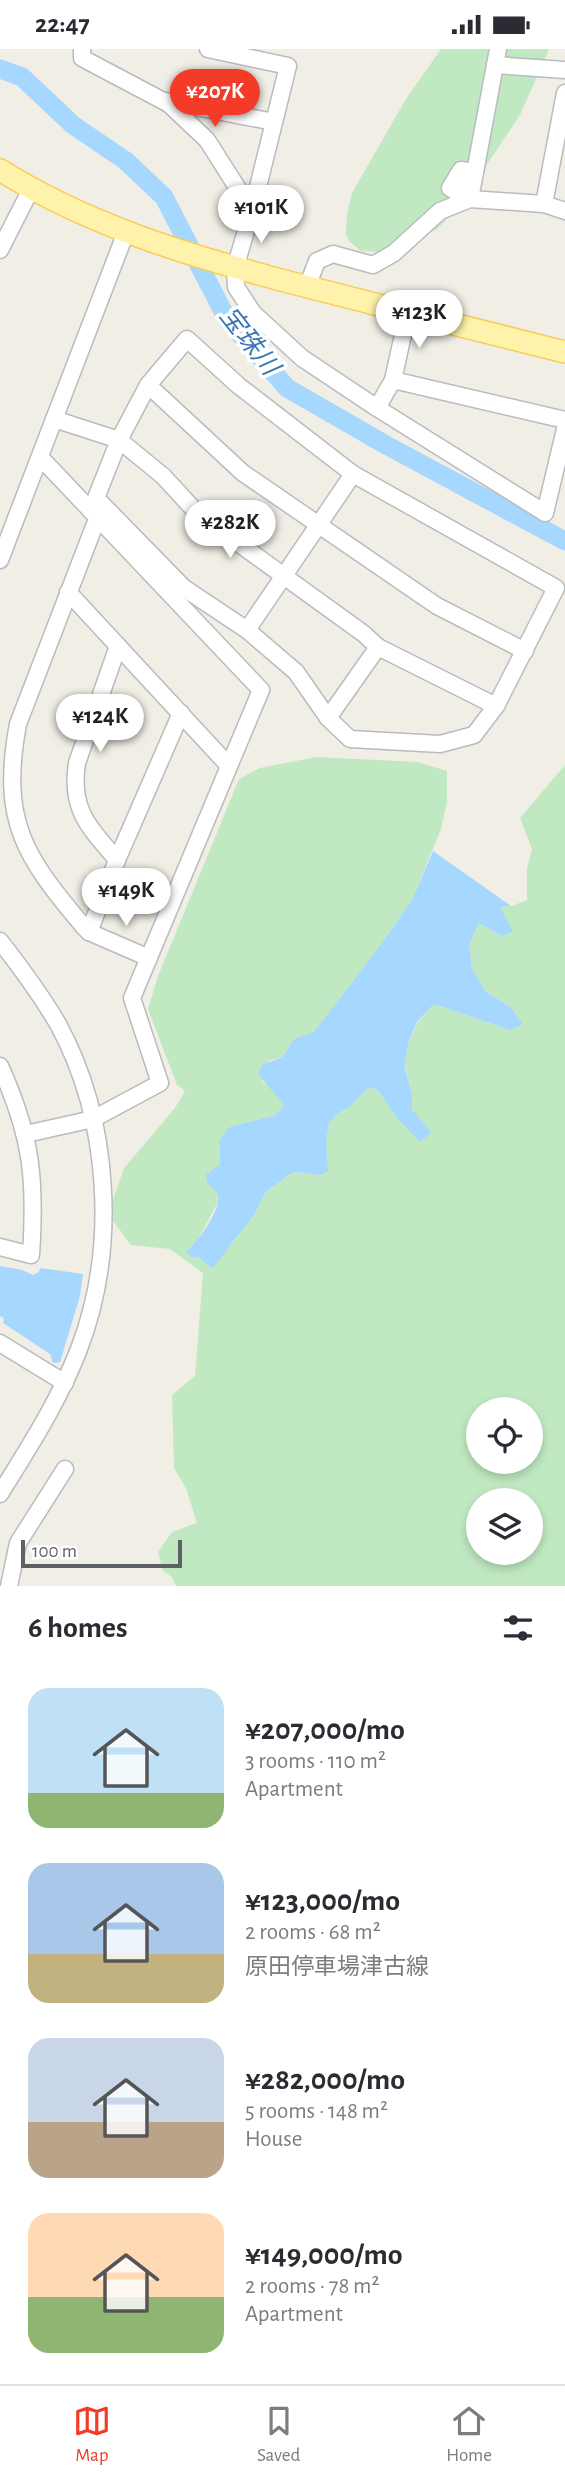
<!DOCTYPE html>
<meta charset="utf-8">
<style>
:root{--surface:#fff;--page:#f7f7f7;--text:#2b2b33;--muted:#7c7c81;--line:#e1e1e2;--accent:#f33b28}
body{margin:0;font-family:"Alegreya Sans","Noto Sans JP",sans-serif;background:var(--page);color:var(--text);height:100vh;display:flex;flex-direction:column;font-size:26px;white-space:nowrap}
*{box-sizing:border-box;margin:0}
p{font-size:23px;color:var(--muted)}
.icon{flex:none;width:38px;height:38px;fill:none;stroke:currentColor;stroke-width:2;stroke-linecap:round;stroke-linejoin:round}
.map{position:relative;height:1537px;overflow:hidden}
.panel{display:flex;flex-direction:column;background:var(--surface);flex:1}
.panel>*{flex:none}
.fabs{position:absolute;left:466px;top:1348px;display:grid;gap:14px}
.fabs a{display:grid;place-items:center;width:77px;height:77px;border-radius:50%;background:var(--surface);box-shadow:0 4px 10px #0003;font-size:35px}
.scale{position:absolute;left:21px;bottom:18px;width:161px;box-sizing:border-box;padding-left:7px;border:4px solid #5d6166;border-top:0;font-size:19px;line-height:24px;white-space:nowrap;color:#5d6166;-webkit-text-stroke:5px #fff;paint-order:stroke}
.price{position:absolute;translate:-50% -60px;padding:0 16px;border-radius:24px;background:#fff;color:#222;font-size:23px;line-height:46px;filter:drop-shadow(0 2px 4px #0008)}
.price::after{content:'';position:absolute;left:50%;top:42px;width:21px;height:16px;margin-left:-10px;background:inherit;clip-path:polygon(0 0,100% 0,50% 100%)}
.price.selected{background:var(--accent);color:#fff}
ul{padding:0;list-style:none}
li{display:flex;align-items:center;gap:21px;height:175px;padding:0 28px}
li span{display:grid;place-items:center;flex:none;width:196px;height:140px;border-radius:21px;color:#555}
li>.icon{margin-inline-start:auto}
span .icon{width:84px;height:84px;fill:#fffc;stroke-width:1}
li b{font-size:30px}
h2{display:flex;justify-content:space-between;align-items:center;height:84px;padding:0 28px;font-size:30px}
.status{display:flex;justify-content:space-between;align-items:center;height:49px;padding:0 35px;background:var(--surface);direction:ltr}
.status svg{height:19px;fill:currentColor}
.tabs{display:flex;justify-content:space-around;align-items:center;height:98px;border-top:2px solid var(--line);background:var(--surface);font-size:19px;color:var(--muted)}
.tabs a{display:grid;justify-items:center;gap:4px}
.tabs .selected{color:var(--accent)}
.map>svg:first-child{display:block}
</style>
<div class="status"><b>22:47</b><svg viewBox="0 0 49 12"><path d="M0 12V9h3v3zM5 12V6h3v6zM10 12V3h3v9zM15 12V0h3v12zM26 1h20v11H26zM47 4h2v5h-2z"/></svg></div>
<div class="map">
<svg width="565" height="1537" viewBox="0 0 565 1537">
<rect width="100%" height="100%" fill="#f0eee5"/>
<!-- green -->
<g fill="#c0e9c1" fill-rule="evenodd">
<path d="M441,0h108l-29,66 -63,94 -20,20 -40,19 -20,4 -16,-1 -11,-9 -4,-8 1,-20 5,-21 54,-94z"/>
<path d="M316,708l102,5 29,9v31l-6,27 -29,71 -33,47 -65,86 -20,6 -12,18 -14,4 -6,20 11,8 11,16 -8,10 -47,12 -10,14 1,23 -13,19 9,8 2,11 -29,54 11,2 31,-13 23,-30 12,-23 27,-20 28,3 6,-4 -1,-27 3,-21 7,-8 16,-10 16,-17 9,1 20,29 33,15 -18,-24v-16l-8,-27 5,-25 9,-19 16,-18 76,26 1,-23 -26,-16 -13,-23 -3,-23 10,-22 23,13 3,-16 -5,-14h12l15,-6v-32l5,-19 -12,-31 45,-53v821h-389l-4,-9 -9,-6 -5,-19 14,-20 25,-9 -11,-35 -12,-20 -2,-73 23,-19 8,-103 -33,-24 -39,-4 -23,-31 16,-46 51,-60 10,-17 -8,-6 -29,-76 10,-33 81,-197 21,-11zM478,1360h52v52h-52zM478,1451h52v52h-52z"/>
</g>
<!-- water -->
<g fill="#a6d7ff">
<path d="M433,802l78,55 -11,1 13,24 -11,5 -23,-13 -10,22 3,23 13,23 26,16 12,17 -13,6 -76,-26 -17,18 -8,19 -5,25 8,27v16l19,24 -11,9 -23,-24 -20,-29 -9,-1 -16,17 -16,10 -7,8 -3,21 2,27 -7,4 -28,-3 -27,20 -12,23 -42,54 -12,-11 -11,-2 -2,-5c10,-8 29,-36 31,-49 1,-9 -5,-14 -11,-19l-1,-8 14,-11 -1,-23 10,-14 47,-12 8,-10 -26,-31 4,-9 20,-8 12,-18 20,-7 65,-85 33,-47z"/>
<path d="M0,1217l22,4 11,5 6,-3 1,-4 43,6 -3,22 -20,66 -7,1 -3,-9 -47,-31 1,-5 -4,-2z"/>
</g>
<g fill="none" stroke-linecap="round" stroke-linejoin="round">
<!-- river -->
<path stroke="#a6d7ff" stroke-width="19" d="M0,20l22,8 51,48 53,36 38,36 63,122 60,69 99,57 179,96"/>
<!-- minor casing -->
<g stroke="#b8bbc0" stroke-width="19">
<g id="minor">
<path d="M82,0v9l87,46 38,36 45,71"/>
<path d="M208,0l80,17 -36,145 -17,57 1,19 17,26 49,45 75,50 168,105 20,-84"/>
<path d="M495,16l70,5"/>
<path d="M165,52l109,21"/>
<path d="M457,127l7,4 -6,13 -8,-5 11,-18 14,2"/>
<path d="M470,150l28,-150"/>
<path d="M544,155l21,-111"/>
<path d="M0,201l31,-61"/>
<path d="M307,238l10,-26 16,-7 40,11 21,-12 46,-42 30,-12 74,5 21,7"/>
<path d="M187,290l52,47 114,88 203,114 -60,118 -22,29 -34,9 -90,-5 -22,-21 -32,-46 -49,-42 -63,-42 -88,-90 23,-58 29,-55z"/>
<path d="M393,331l172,40"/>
<path d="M148,336l95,88 194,133 88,45"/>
<path d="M377,359l16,-28 15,-68"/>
<path d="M54,370l65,21 44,36 35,38 166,120 14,13 -50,71"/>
<path d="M97,470l-79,205c-18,97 6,132 66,203l5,5 60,26"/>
<path d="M0,511l126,-328"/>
<path d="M68,543l161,174"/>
<path d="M247,581l106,-156"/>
<path d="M378,598l118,59"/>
<path d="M117,811c-29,-34 -47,-51 -40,-97l41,-117"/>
<path d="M89,883l28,-72 64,-147"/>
<path d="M0,892c21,27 41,54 58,83 52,96 60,223 21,325 -20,52 -50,98 -79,145"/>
<path d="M0,1017c32,71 36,113 31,189l-31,-8"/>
<path d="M26,1085l67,-15 67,-36 -28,-85 129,-308 -221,-233"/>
<path d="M0,1294l65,40"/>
<path d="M9,1537l9,-43 47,-74"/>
</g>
</g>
<!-- major casing -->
<g stroke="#f9cd55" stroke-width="24">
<path id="major" d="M0,121c86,54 184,84 281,110 95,25 189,48 284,72"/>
</g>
<!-- minor -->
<use href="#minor" stroke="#fff" stroke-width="16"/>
<!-- major -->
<use href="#major" stroke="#fff3ab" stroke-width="21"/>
</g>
<g text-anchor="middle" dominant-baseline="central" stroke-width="7" stroke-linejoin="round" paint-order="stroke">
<!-- water labels -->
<g font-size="26" font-style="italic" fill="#3c77b8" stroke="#fff">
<text transform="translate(249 292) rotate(52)">宝珠川</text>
</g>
</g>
</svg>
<div class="fabs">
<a><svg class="icon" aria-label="locate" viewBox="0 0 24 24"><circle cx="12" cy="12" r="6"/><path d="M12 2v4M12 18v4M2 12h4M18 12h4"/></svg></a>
<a><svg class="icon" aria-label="layers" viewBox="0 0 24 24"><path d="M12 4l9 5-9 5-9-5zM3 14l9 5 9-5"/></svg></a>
</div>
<div class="scale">100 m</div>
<b class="price selected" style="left:215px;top:80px">¥207K</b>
<b class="price" style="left:261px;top:196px">¥101K</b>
<b class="price" style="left:419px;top:301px">¥123K</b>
<b class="price" style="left:230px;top:511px">¥282K</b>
<b class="price" style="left:100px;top:705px">¥124K</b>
<b class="price" style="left:126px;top:879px">¥149K</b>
</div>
<section class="panel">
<h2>6 homes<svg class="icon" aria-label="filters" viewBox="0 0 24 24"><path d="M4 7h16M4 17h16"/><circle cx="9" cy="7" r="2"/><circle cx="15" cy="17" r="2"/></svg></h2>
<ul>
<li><span style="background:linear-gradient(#bfe0f5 75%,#8fb573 0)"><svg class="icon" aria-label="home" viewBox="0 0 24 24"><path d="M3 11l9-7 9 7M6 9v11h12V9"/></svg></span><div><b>¥207,000/mo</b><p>3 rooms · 110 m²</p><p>Apartment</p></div></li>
<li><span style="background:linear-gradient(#a9c7e8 65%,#c2b280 0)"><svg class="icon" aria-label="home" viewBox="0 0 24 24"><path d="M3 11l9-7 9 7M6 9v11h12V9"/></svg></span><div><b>¥123,000/mo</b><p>2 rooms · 68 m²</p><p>原田停車場津古線</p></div></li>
<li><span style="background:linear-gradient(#c9d6e8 60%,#b9a48a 0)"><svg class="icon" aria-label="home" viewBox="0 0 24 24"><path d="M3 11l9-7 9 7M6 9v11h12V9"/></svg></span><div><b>¥282,000/mo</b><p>5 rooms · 148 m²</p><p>House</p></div></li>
<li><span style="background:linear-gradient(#ffd9b3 60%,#8fb573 0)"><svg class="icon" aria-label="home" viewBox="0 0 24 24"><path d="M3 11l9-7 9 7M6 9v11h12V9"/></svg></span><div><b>¥149,000/mo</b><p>2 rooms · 78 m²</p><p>Apartment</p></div></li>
</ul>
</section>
<nav class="tabs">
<a class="selected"><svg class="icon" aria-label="map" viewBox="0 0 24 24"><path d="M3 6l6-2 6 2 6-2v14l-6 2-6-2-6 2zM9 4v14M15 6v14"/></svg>Map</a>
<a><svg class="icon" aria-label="saved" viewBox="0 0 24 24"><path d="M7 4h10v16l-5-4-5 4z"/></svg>Saved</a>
<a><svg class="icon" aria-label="home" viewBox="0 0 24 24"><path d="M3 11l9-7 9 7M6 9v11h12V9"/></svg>Home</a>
</nav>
